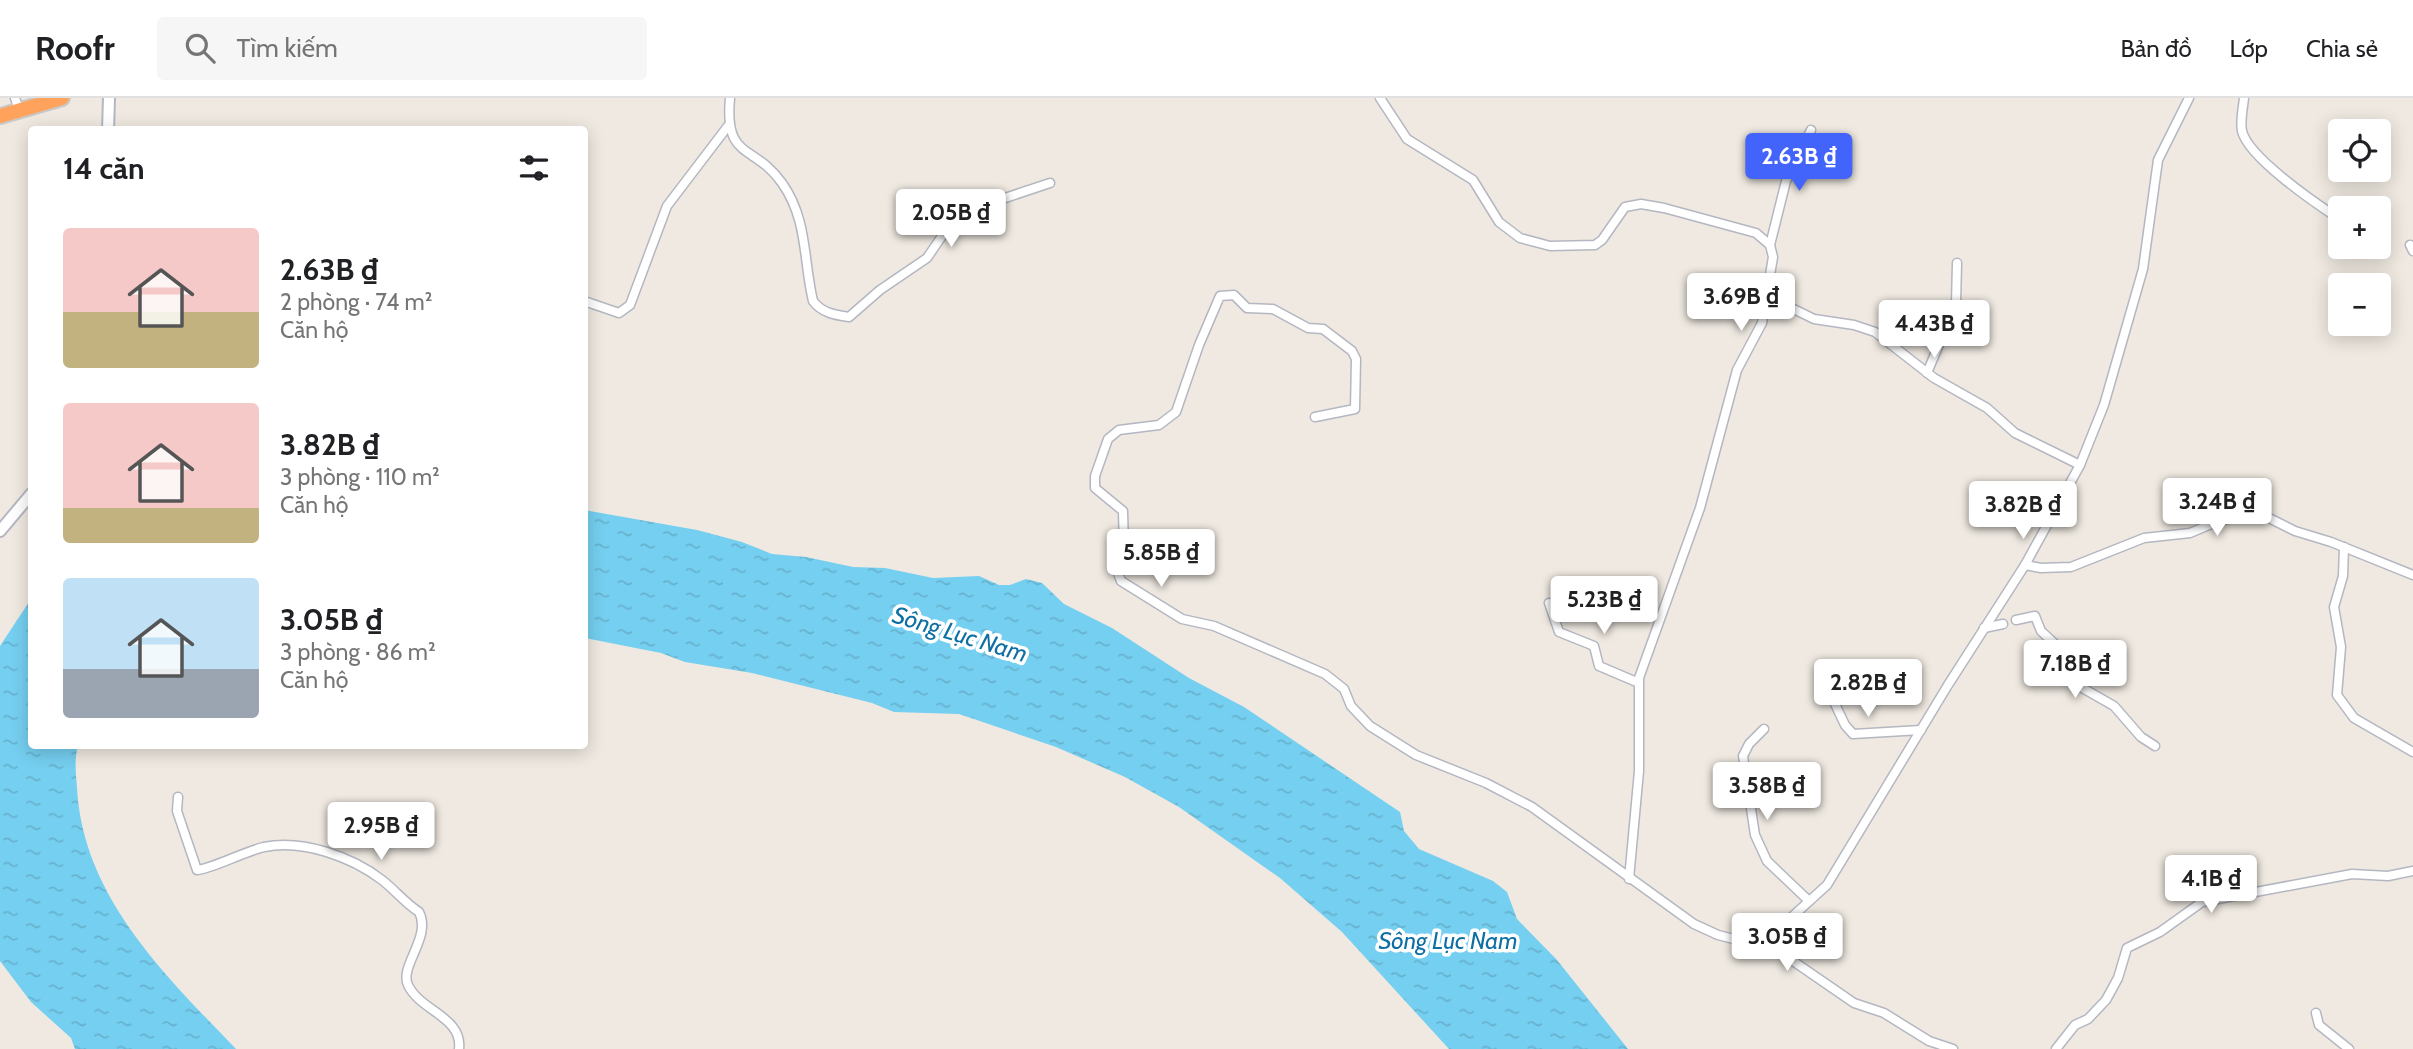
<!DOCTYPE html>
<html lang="vi">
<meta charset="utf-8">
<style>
:root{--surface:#fff;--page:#f6f6f6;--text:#202124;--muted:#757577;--line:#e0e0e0;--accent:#4264fb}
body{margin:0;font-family:Cabin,sans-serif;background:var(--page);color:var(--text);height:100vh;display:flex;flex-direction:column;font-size:26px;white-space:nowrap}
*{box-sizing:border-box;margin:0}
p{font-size:23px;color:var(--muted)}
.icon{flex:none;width:38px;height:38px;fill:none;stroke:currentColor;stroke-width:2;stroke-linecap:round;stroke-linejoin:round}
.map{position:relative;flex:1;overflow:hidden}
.drawer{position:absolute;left:28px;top:28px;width:560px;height:623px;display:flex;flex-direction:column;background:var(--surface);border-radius:7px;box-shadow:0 4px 18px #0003}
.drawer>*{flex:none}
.controls{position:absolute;left:2328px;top:21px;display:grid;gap:14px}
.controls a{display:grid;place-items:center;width:63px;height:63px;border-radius:7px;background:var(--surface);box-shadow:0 4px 18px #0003;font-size:35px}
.price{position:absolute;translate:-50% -60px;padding:0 16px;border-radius:7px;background:#fff;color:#222;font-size:23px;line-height:46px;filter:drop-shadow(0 2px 4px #0008)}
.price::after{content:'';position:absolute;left:50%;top:42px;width:21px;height:16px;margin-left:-10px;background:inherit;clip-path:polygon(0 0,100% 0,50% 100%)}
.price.active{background:var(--accent);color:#fff}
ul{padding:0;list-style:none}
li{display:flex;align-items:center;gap:21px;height:175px;padding:0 35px}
li span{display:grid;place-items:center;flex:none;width:196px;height:140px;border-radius:7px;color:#555}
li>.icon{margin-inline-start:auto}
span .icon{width:84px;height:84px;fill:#fffc;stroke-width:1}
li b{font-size:30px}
h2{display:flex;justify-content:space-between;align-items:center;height:84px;padding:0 35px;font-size:30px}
header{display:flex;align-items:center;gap:42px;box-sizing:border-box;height:98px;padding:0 35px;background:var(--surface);border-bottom:2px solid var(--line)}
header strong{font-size:33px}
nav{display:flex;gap:38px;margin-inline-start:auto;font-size:24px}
.search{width:490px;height:63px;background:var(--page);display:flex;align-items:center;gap:18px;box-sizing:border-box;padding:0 24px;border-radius:7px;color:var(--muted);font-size:26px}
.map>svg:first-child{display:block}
</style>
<header>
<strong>Roofr</strong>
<div class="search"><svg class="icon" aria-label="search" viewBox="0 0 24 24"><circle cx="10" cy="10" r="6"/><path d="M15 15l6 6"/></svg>Tìm kiếm</div>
<nav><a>Bản đồ</a><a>Lớp</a><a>Chia sẻ</a></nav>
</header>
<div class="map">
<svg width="2413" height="951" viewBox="0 0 2413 951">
<defs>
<pattern id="water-ripples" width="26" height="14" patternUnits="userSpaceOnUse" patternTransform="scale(1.75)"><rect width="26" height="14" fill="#75cff0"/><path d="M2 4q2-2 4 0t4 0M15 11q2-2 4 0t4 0" fill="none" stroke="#66b2ce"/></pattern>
</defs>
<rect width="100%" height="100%" fill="#efe9e1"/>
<!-- water -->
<g fill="url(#water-ripples)">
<path d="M584,412l113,20 45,12 30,12 34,3 47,10 32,1 48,10 46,-2 20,9h11l16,-6 16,4 22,21 48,24 77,50 55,29 156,105 4,19 15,18 74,32 14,11 10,27 40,41 71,89h-179l-107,-117 -62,-54 -101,-71 -54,-30 -69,-30 -97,-33 -65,-2 -22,-9 -120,-30 -67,-11 -24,-9 -76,-15z"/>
<path d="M31,501l1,147h46c-4,14 -2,28 -1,42 6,109 88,187 159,261h-161l-4,-11 -40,-36 -31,-41v-315z"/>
</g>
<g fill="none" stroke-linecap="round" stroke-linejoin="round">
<!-- street casing -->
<g stroke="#b4b7c1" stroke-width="11">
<g id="street">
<path d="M15,0l4,12"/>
<path d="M730,0c-6,63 24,45 52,85 26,37 21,76 31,118 9,12 22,14 36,16l31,-27 47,-32 30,-44 93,-31"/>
<path d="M1380,0l27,41 66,41 26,42 21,16 30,8 45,-1 7,-5 23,-33 16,-3 23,4 92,25 14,12 3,12 -11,66 -25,47 -37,138 -61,170v93l-10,108"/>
<path d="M2244,0c-1,10 -4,23 -2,33 6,26 73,72 96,87"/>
<path d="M1770,147l16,-64 25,-51"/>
<path d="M2410,147l3,6"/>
<path d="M1769,199l45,22 40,6 21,7 59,46 53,30 28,25 65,32"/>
<path d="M584,203l35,12 11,-8 37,-99 61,-80"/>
<path d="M1927,275l29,-69 1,-41"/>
<path d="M1315,319l40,-8 1,-50 -4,-8 -29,-22 -15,-1 -35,-19 -26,-1 -13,-13 -14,1 -21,49 -23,67 -17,13 -40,5 -11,9 -13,37v12l28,23 1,37 -6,25 3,8 61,38 32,7 111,48 19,15 7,17 19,20 46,29 70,28 46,24 162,117 24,11 59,15 77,53 30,10 45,28 24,8"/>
<path d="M2344,449l-1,29 -9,31 7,40 -4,48 17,23 59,34"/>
<path d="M2025,467l16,3 30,-1 73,-29 46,-5 31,-13 31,-6 13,2 30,15 36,11 82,33"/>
<path d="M1549,505l10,29 35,14 5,20 40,17"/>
<path d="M2016,522l19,-4 6,15 15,14 9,33 49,28 27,31 14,9"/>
<path d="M1984,530l19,-4"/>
<path d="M1827,589l18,38 8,9 68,-4"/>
<path d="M1764,631l-15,15 -6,12 12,79 12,26 42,40"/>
<path d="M178,699l-1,14 20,59c17,-2 46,-18 67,-23 39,-8 88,10 118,33 14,11 23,23 37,32 13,25 -20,54 -11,73 12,26 55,32 51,64"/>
<path d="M1762,846l65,-59 121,-200 77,-120 55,-100 24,-60 39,-136 15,-109 31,-62"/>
<path d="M2316,915l3,12 30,24"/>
<path d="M2056,951l19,-24 13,-6 18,-19 12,-22 9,-30 33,-16 42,-30 150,-28 36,2 25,-5"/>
</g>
</g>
<!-- secondary casing -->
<g stroke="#b4b7c1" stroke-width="14">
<g id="secondary">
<path d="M108,32l1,-32"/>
<path d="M0,433l32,-38"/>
</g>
</g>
<!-- highway casing -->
<g stroke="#c9c9c9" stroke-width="18">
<path id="highway" d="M0,18l62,-18"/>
</g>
<!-- street -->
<use href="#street" stroke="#fff" stroke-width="8"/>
<!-- secondary -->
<use href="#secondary" stroke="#fff" stroke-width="10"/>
<!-- highway -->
<use href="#highway" stroke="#ffa35c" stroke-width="14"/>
</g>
<g text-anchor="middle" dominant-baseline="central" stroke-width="7" stroke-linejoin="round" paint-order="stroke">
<!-- water labels -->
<g font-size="24" font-style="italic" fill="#0d6fa3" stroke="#fff">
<text transform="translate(960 536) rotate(17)">Sông Lục Nam</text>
<text x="1448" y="842">Sông Lục Nam</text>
</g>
</g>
</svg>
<div class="controls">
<a><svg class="icon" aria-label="locate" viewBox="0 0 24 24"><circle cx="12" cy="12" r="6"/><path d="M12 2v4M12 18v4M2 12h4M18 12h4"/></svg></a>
<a>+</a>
<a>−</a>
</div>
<b class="price active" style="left:1799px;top:95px">2.63B ₫</b>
<b class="price" style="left:951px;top:151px">2.05B ₫</b>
<b class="price" style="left:1741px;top:235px">3.69B ₫</b>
<b class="price" style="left:1934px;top:262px">4.43B ₫</b>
<b class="price" style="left:2217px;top:440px">3.24B ₫</b>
<b class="price" style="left:2023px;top:443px">3.82B ₫</b>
<b class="price" style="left:1161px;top:491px">5.85B ₫</b>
<b class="price" style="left:1604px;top:538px">5.23B ₫</b>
<b class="price" style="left:2075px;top:602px">7.18B ₫</b>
<b class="price" style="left:1868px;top:621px">2.82B ₫</b>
<b class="price" style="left:1767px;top:724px">3.58B ₫</b>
<b class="price" style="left:381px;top:764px">2.95B ₫</b>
<b class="price" style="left:2211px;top:817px">4.1B ₫</b>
<b class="price" style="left:1787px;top:875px">3.05B ₫</b>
<section class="drawer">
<h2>14 căn<svg class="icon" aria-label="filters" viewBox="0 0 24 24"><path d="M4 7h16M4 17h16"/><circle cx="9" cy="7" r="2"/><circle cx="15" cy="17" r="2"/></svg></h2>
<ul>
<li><span style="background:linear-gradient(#f6c9c9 60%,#c2b280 0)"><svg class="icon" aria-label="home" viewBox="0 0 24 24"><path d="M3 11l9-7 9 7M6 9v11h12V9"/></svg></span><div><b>2.63B ₫</b><p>2 phòng · 74 m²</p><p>Căn hộ</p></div></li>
<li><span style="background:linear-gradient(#f6c9c9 75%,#c2b280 0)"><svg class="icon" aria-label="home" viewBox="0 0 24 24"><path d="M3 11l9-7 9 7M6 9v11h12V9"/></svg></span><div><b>3.82B ₫</b><p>3 phòng · 110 m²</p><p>Căn hộ</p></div></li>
<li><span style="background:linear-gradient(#bfe0f5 65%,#9aa5b1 0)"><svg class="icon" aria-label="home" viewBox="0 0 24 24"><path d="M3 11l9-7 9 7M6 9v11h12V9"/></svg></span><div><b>3.05B ₫</b><p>3 phòng · 86 m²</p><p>Căn hộ</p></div></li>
</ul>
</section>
</div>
